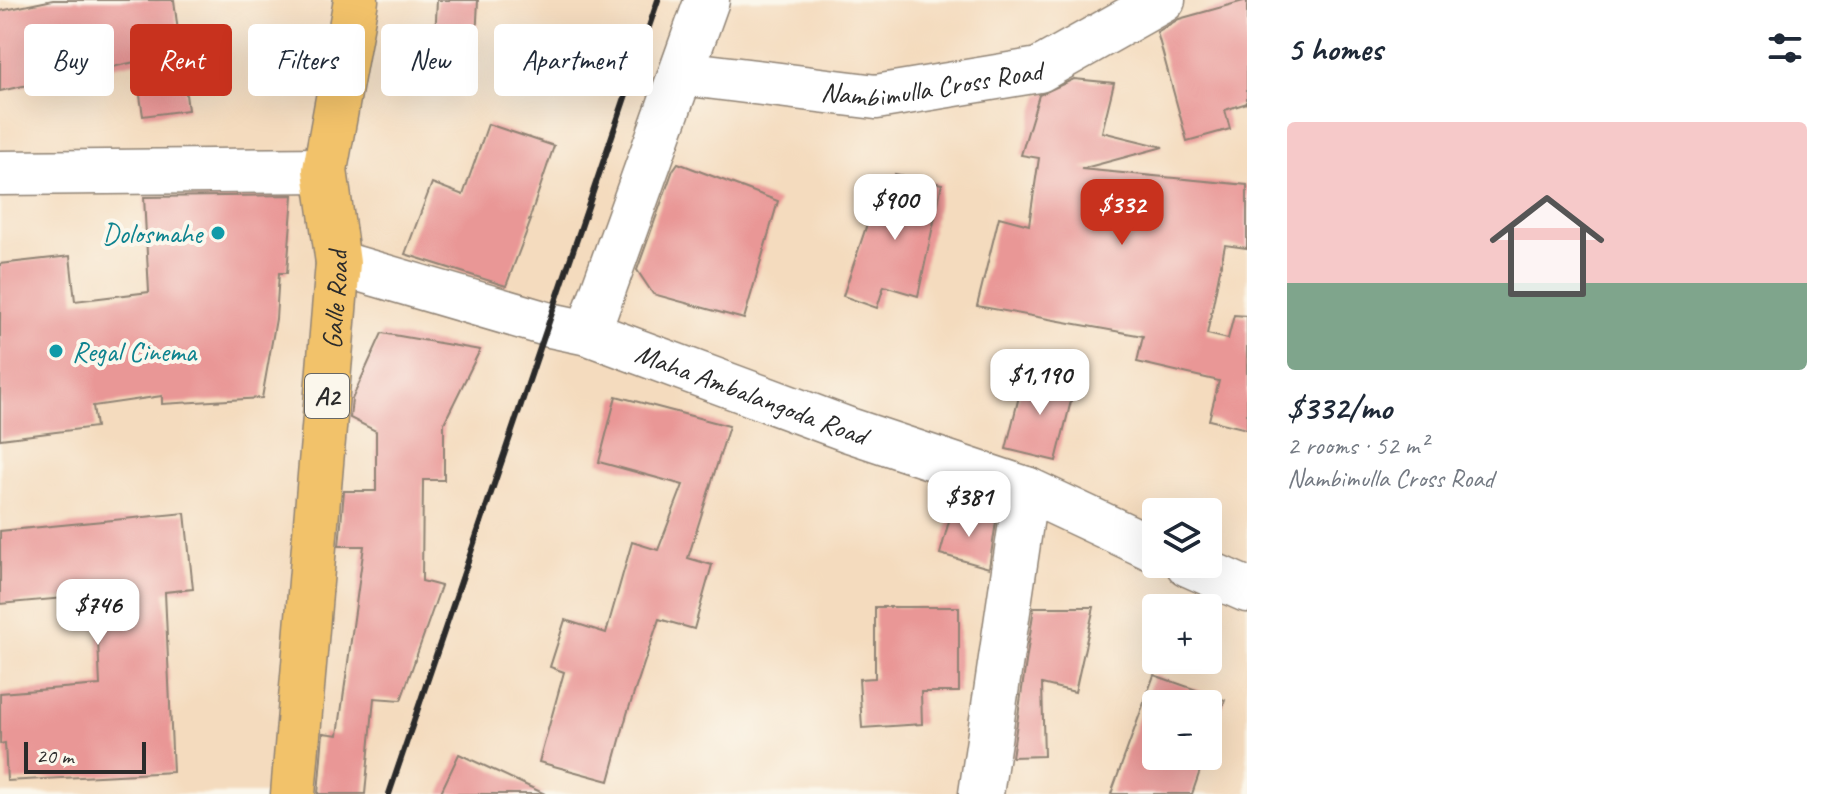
<!DOCTYPE html>
<meta charset="utf-8">
<style>
:root{--surface:#fff;--page:#f2f2f3;--text:#1f2937;--muted:#747a83;--accent:#c8321e}
body{margin:0;font-family:Caveat,sans-serif;background:var(--page);color:var(--text);height:100vh;display:flex;flex-direction:column;font-size:30px;white-space:nowrap}
*{box-sizing:border-box;margin:0}
p{font-size:26px;color:var(--muted)}
.icon{flex:none;width:44px;height:44px;fill:none;stroke:currentColor;stroke-width:2;stroke-linecap:round;stroke-linejoin:round}
.map{position:relative;flex:1;overflow:hidden}
.drawer{display:flex;flex-direction:column;background:var(--surface);width:600px}
.drawer>*{flex:none}
.banner{position:absolute;left:24px;top:24px;width:760px;height:72px;display:flex;gap:16px}
.tools{position:absolute;left:1142px;top:498px;display:grid;gap:16px}
.tools a{display:grid;place-items:center;width:80px;height:80px;border-radius:8px;background:var(--surface);box-shadow:0 8px 32px #0002;font-size:40px}
.scale{position:absolute;left:24px;bottom:20px;width:122px;box-sizing:border-box;padding-left:8px;border:4px solid #2b2b2b;border-top:0;font-size:22px;line-height:28px;white-space:nowrap;color:#2b2b2b;-webkit-text-stroke:6px #fbf7ec;paint-order:stroke}
.price{position:absolute;translate:-50% -68px;padding:0 18px;border-radius:16px;background:#fff;color:#222;font-size:26px;line-height:52px;filter:drop-shadow(0 2px 4px #0008)}
.price::after{content:'';position:absolute;left:50%;top:48px;width:24px;height:18px;margin-left:-12px;background:inherit;clip-path:polygon(0 0,100% 0,50% 100%)}
.price.on{background:var(--accent);color:#fff}
ul{padding:0;list-style:none}
li{display:grid;align-content:center;gap:16px;height:424px;padding:0 40px}
li span{display:grid;place-items:center;height:248px;border-radius:8px;color:#555}
li>.icon{margin-inline-start:auto}
span .icon{width:144px;height:144px;fill:#fffc;stroke-width:1}
li b{font-size:34px}
h2{display:flex;justify-content:space-between;align-items:center;height:96px;padding:0 40px;font-size:34px}
.pill{padding:0 28px;border-radius:8px;background:var(--surface);box-shadow:0 8px 32px #0002;font-size:28px;line-height:72px}
.pill.on{background:var(--accent);color:#fff}
main{display:flex;flex:1;min-height:0}
.map>svg:first-child{display:block}
</style>
<main>
<div class="map">
<svg width="1247" height="794" viewBox="0 0 1247 794">
<rect width="100%" height="100%" fill="#fbf7ec"/>
<filter id="ink" filterUnits="userSpaceOnUse"><feTurbulence type="fractalNoise" baseFrequency=".0125" numOctaves="2"/><feDisplacementMap in="SourceGraphic" scale="16" xChannelSelector="R" yChannelSelector="G"/><feConvolveMatrix kernelMatrix="1 2 1 2 8 2 1 2 1" color-interpolation-filters="sRGB"/></filter>
<filter id="wash" filterUnits="userSpaceOnUse"><feTurbulence type="fractalNoise" baseFrequency=".006" numOctaves="4" result="noise"/><feDisplacementMap in="SourceGraphic" scale="32" xChannelSelector="R" yChannelSelector="G"/><feGaussianBlur stdDeviation="1.8" result="paint"/><feColorMatrix in="noise" values="0 0 0 0 0 0 0 0 0 0 0 0 0 0 0 0 0 1.4 0 .05"/><feComposite in="paint" operator="in"/></filter>
<g filter="url(#wash)">
<rect width="100%" height="100%" fill="#f4dbbe"/>
<g id="blocks">
<!-- building -->
<g fill="#e99796">
<path d="M53,0h121l14,110 -45,6 -8,-54 -135,29v-80z"/>
<path d="M437,0h41l-4,81 -41,-2z"/>
<path d="M1247,0v103l-22,7 5,19 -43,12 -30,-109 22,-13z"/>
<path d="M1074,79l40,4 -12,49 61,15 -82,22 166,16v63l-22,-3 -18,89 21,5 6,-24 13,1v113l-38,-9 10,-39 -82,-19 6,-26 -166,-30 22,-89 30,8 10,-67 -18,-3 18,-60z"/>
<path d="M488,124l66,22 -25,74h2l-25,66 -101,-32 27,-71 31,12z"/>
<path d="M678,163l100,38 -34,118 -91,-25 -16,-24 36,-100z"/>
<path d="M895,174l47,10 -24,112 -34,-10 -7,22 -34,-12 32,-96 14,4z"/>
<path d="M293,195l-6,78h-8l-3,46 -14,79 -100,6v-8l-69,10 3,21 -96,12v-175l70,-8 5,45 74,-9 -5,-95z"/>
<path d="M382,333l98,17 -36,73v57h-21l-1,101 19,5 -40,114 -27,-2 -9,96h-47l5,-61 15,2 26,-189h-25l5,-55h32v-60l-26,-13 2,-19z"/>
<path d="M1025,372l50,13 -19,76 -50,-12z"/>
<path d="M616,396l113,30 -41,132 24,7 -18,64 -35,-10 -32,95 -18,67 -70,-19 25,-90 -14,-5 15,-47 41,13 26,-91 26,8 25,-65 -84,-23z"/>
<path d="M952,510l44,12 -7,46 -49,-14z"/>
<path d="M185,513l8,76 -28,3 8,180 -166,9 -2,-38 -5,1v-51l100,-8 -4,-90 -96,9v-73z"/>
<path d="M875,607h84v85h-38l1,32 -60,4 -3,-49 16,-1z"/>
<path d="M1034,607h60l-19,85 -33,-8 2,72 -32,1z"/>
<path d="M1154,675l71,25 -17,48v-44h-52v52h49l-13,38h-81z"/>
<path d="M459,754l86,40h-105z"/>
</g>
</g>
</g>
<g filter="url(#ink)">
<use href="#blocks" fill-opacity="0" stroke="#908374" stroke-width="2"/>
<g fill="none" stroke-linecap="round" stroke-linejoin="round">
<!-- minor casing -->
<g stroke="#908374" stroke-width="47">
<g id="minor">
<path id="s1" d="M682,73l194,24 163,-27 124,-70"/>
<path d="M0,173l325,-3"/>
<path id="s2" d="M338,263l212,62 38,8 261,97 177,59 130,61"/>
<path d="M588,333l119,-333"/>
<path d="M1188,564l59,26"/>
<path d="M981,794l45,-305"/>
</g>
</g>
<!-- highway casing -->
<g stroke="#908374" stroke-width="47">
<g id="highway">
<path id="s3" d="M293,794l45,-531 -13,-93 31,-170"/>
</g>
</g>
<!-- minor -->
<use href="#minor" stroke="#fff" stroke-width="44"/>
<!-- highway -->
<use href="#highway" stroke="#f2c26a" stroke-width="44"/>
<!-- rail -->
<path stroke="#2b2b2b" stroke-width="6" d="M389,794l269,-794"/>
</g>
</g>
<!-- markers -->
<g fill="#0f9aa8" stroke="#fbf7ec" stroke-width="3">
<circle cx="218" cy="233" r="8"/>
<circle cx="56" cy="351" r="8"/>
</g>
<g text-anchor="middle" dominant-baseline="central" stroke-width="8" stroke-linejoin="round" paint-order="stroke">
<!-- shield labels -->
<rect fill="#fbf7ec" stroke="#696865" stroke-width="2" x="305" y="374" width="44" height="44" rx="6"/>
<g font-size="26" font-weight="bold" fill="#2b2b2b">
<text x="327" y="396">A2</text>
</g>
<!-- street labels -->
<g font-size="28" fill="#2b2b2b" stroke="#fbf7ec">
<text stroke="none"><textPath href="#s1" startOffset="252">Nambimulla Cross Road</textPath></text>
<text stroke="none"><textPath href="#s3" startOffset="496">Galle Road</textPath></text>
<text stroke="none"><textPath href="#s2" startOffset="434">Maha Ambalangoda Road</textPath></text>
</g>
<!-- culture labels -->
<g font-size="28" fill="#0d838f" stroke="#fbf7ec" text-anchor="end">
<text x="202" y="233">Dolosmahe</text>
<text x="72" y="351" text-anchor="start">Regal Cinema</text>
</g>
</g>
</svg>
<div class="tools">
<a><svg class="icon" aria-label="layers" viewBox="0 0 24 24"><path d="M12 4l9 5-9 5-9-5zM3 14l9 5 9-5"/></svg></a>
<a>+</a>
<a>−</a>
</div>
<div class="scale">20 m</div>
<b class="price" style="left:895px;top:242px">$900</b>
<b class="price on" style="left:1122px;top:247px">$332</b>
<b class="price" style="left:1040px;top:417px">$1,190</b>
<b class="price" style="left:969px;top:539px">$381</b>
<b class="price" style="left:98px;top:647px">$746</b>
<div class="banner">
<a class="pill">Buy</a>
<a class="pill on">Rent</a>
<a class="pill">Filters</a>
<a class="pill">New</a>
<a class="pill">Apartment</a>
</div>
</div>
<section class="drawer">
<h2>5 homes<svg class="icon" aria-label="filters" viewBox="0 0 24 24"><path d="M4 7h16M4 17h16"/><circle cx="9" cy="7" r="2"/><circle cx="15" cy="17" r="2"/></svg></h2>
<ul>
<li><span style="background:linear-gradient(#f6c9c9 65%,#7fa58c 0)"><svg class="icon" aria-label="home" viewBox="0 0 24 24"><path d="M3 11l9-7 9 7M6 9v11h12V9"/></svg></span><div><b>$332/mo</b><p>2 rooms · 52 m²</p><p>Nambimulla Cross Road</p></div></li>
</ul>
</section>
</main>
